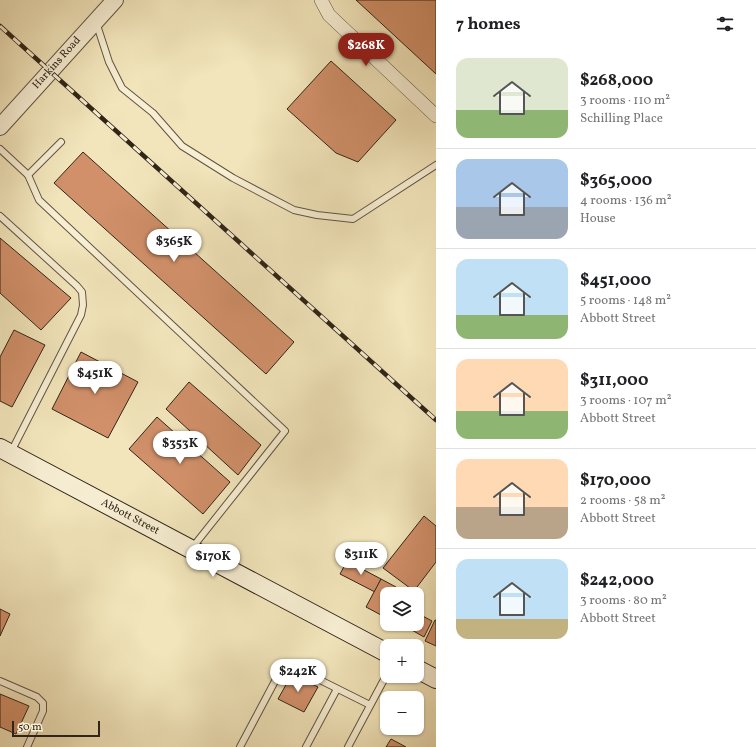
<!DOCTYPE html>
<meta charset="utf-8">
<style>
:root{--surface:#fff;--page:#f6f6f6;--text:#202124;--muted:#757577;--line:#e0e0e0;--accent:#8f2418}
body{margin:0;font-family:Vollkorn,serif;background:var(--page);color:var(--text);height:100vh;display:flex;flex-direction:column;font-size:15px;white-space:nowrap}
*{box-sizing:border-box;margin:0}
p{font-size:13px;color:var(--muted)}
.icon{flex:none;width:22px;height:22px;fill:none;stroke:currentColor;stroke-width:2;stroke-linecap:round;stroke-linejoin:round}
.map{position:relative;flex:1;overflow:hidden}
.side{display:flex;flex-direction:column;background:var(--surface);width:320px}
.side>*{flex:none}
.fabs{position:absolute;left:380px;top:587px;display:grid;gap:8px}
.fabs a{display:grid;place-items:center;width:44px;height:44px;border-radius:8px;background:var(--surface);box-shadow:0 1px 3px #0004;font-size:20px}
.scale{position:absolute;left:12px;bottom:10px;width:88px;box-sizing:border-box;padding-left:4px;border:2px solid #302518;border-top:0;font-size:11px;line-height:14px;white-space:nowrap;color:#302518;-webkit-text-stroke:3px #f7eed3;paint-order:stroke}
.price{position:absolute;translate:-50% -34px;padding:0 9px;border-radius:14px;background:#fff;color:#222;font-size:13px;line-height:26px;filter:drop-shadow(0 1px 2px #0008)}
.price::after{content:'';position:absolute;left:50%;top:24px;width:12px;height:9px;margin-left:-6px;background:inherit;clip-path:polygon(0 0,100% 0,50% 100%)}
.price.active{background:var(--accent);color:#fff}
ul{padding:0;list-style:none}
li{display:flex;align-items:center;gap:12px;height:100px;padding:0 20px}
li+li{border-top:1px solid var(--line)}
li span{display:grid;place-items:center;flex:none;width:112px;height:80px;border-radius:12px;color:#555}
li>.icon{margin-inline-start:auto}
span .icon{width:48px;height:48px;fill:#fffc;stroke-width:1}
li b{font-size:17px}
h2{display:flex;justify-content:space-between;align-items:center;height:48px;padding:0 20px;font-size:17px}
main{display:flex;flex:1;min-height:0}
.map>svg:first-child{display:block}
</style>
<main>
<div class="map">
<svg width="436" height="747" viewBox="0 0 436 747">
<rect width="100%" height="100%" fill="#f2e5bb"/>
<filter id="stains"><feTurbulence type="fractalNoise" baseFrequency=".005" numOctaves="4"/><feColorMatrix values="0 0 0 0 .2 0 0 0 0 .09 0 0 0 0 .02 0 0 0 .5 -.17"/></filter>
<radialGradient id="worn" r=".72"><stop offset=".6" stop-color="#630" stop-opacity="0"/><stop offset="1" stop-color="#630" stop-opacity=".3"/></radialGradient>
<!-- building -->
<g fill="#d1906a" stroke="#302518">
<path d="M356,0h80v74z"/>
<path d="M331,61l65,59 -38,42 -22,-9 -49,-44z"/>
<path d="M83,152l211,190 -28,32 -212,-191z"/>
<path d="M0,238l71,60 -30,32 -41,-37z"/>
<path d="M14,330l31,15 -33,62 -12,-6v-44z"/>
<path d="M81,352l57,30 -30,56 -56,-29z"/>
<path d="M189,382l72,63 -23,30 -72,-66z"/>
<path d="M157,417l73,65 -27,32 -74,-65z"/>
<path d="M424,516l12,10v36l-22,29 -31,-23z"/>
<path d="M347,561l34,18 -6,13 -35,-18z"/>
<path d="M381,579l15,8 -4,7h-5v9l-6,12 -15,-8z"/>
<path d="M387,603v15l-6,-3z"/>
<path d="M0,609l10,5 -10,22z"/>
<path d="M417,613l15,8 -8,16 -21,-12 14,-1z"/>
<path d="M435,620h1v26l-11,-5z"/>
<path d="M292,674l26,13 -14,25 -26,-13z"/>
<path d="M0,694l29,12 -13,28 -16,-7z"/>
<path d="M391,739l15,8h-20z"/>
</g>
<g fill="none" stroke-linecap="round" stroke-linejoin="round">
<!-- service casing -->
<g stroke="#605541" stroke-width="8">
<g id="service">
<path d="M96,22l13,40 13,26 31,25 29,33 51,32 61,32 23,5 36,4 83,-54"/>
<path d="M0,149l28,26 33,-33"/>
<path d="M28,175l11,25 246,231 -93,117"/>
<path d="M0,216l77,70 5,6 1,13 -2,10 -70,137"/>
<path d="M0,681l37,16 6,6v8l-16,36"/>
<path d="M240,747l43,-81 5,-2 82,41"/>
<path d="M306,747l31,-58"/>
<path d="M348,747l39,-73"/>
</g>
</g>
<!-- minor casing -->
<g stroke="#605541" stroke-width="14">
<path id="minor" d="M321,0l8,15 107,101"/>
</g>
<!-- tertiary casing -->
<g stroke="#605541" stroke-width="18">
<path id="tertiary" d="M0,127l115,-127"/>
</g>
<!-- secondary casing -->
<g stroke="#302518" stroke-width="20">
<g id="secondary">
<path d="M0,448l387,205"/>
<path d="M417,669l19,10"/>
</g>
</g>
<!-- service -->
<use href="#service" stroke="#f7eed3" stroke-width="6"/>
<!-- minor -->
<use href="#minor" stroke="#f7eed3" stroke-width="13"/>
<!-- tertiary -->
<use href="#tertiary" stroke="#f7eed3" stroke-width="16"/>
<!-- secondary -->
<use href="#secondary" stroke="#f7eed3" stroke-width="18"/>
<!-- rail casing -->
<g stroke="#302518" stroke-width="4.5">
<path id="rail" d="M0,26l436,394"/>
</g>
<!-- rail -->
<use href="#rail" stroke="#f7eed3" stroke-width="3" stroke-dasharray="9" stroke-linecap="butt"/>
</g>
<g text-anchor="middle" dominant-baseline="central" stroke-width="3" stroke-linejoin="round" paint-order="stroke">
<!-- street labels -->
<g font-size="11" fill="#302518" stroke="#f7eed3">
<text transform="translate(57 63) rotate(-48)">Harkins Road</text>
<text transform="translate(130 517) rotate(28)">Abbott Street</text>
</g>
</g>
<rect width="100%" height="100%" filter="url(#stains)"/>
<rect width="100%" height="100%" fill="url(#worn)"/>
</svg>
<div class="fabs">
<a><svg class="icon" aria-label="layers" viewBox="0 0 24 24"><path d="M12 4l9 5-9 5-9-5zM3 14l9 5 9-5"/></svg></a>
<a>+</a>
<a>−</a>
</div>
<div class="scale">50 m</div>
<b class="price active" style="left:366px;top:67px">$268K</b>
<b class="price" style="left:174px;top:263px">$365K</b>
<b class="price" style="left:95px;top:395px">$451K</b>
<b class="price" style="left:180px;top:465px">$353K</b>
<b class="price" style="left:361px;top:576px">$311K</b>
<b class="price" style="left:213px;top:578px">$170K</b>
<b class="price" style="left:298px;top:693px">$242K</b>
</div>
<section class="side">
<h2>7 homes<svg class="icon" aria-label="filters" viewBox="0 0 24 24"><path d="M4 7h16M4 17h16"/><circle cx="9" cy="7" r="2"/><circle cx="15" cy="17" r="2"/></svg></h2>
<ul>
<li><span style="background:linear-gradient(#dfe7d0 65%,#8fb573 0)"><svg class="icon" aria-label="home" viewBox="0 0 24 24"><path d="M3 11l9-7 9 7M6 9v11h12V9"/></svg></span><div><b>$268,000</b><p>3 rooms · 110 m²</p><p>Schilling Place</p></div></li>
<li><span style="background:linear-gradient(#a9c7e8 60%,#9aa5b1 0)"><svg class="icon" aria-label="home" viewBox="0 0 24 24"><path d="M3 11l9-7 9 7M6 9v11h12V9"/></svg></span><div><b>$365,000</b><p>4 rooms · 136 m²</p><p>House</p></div></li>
<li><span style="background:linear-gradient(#bfe0f5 70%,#8fb573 0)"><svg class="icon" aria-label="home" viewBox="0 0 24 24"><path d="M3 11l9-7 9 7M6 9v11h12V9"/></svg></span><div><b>$451,000</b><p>5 rooms · 148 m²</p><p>Abbott Street</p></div></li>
<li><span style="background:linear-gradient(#ffd9b3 65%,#8fb573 0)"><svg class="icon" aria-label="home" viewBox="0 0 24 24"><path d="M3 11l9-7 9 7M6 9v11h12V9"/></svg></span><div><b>$311,000</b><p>3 rooms · 107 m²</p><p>Abbott Street</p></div></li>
<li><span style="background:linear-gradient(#ffd9b3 60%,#b9a48a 0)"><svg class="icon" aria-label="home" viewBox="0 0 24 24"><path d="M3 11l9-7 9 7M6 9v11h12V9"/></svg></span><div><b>$170,000</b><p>2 rooms · 58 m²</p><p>Abbott Street</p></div></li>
<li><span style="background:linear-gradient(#bfe0f5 75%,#c2b280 0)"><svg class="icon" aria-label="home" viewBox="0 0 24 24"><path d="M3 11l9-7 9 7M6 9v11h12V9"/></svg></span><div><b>$242,000</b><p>3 rooms · 80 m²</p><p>Abbott Street</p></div></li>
</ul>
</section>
</main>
